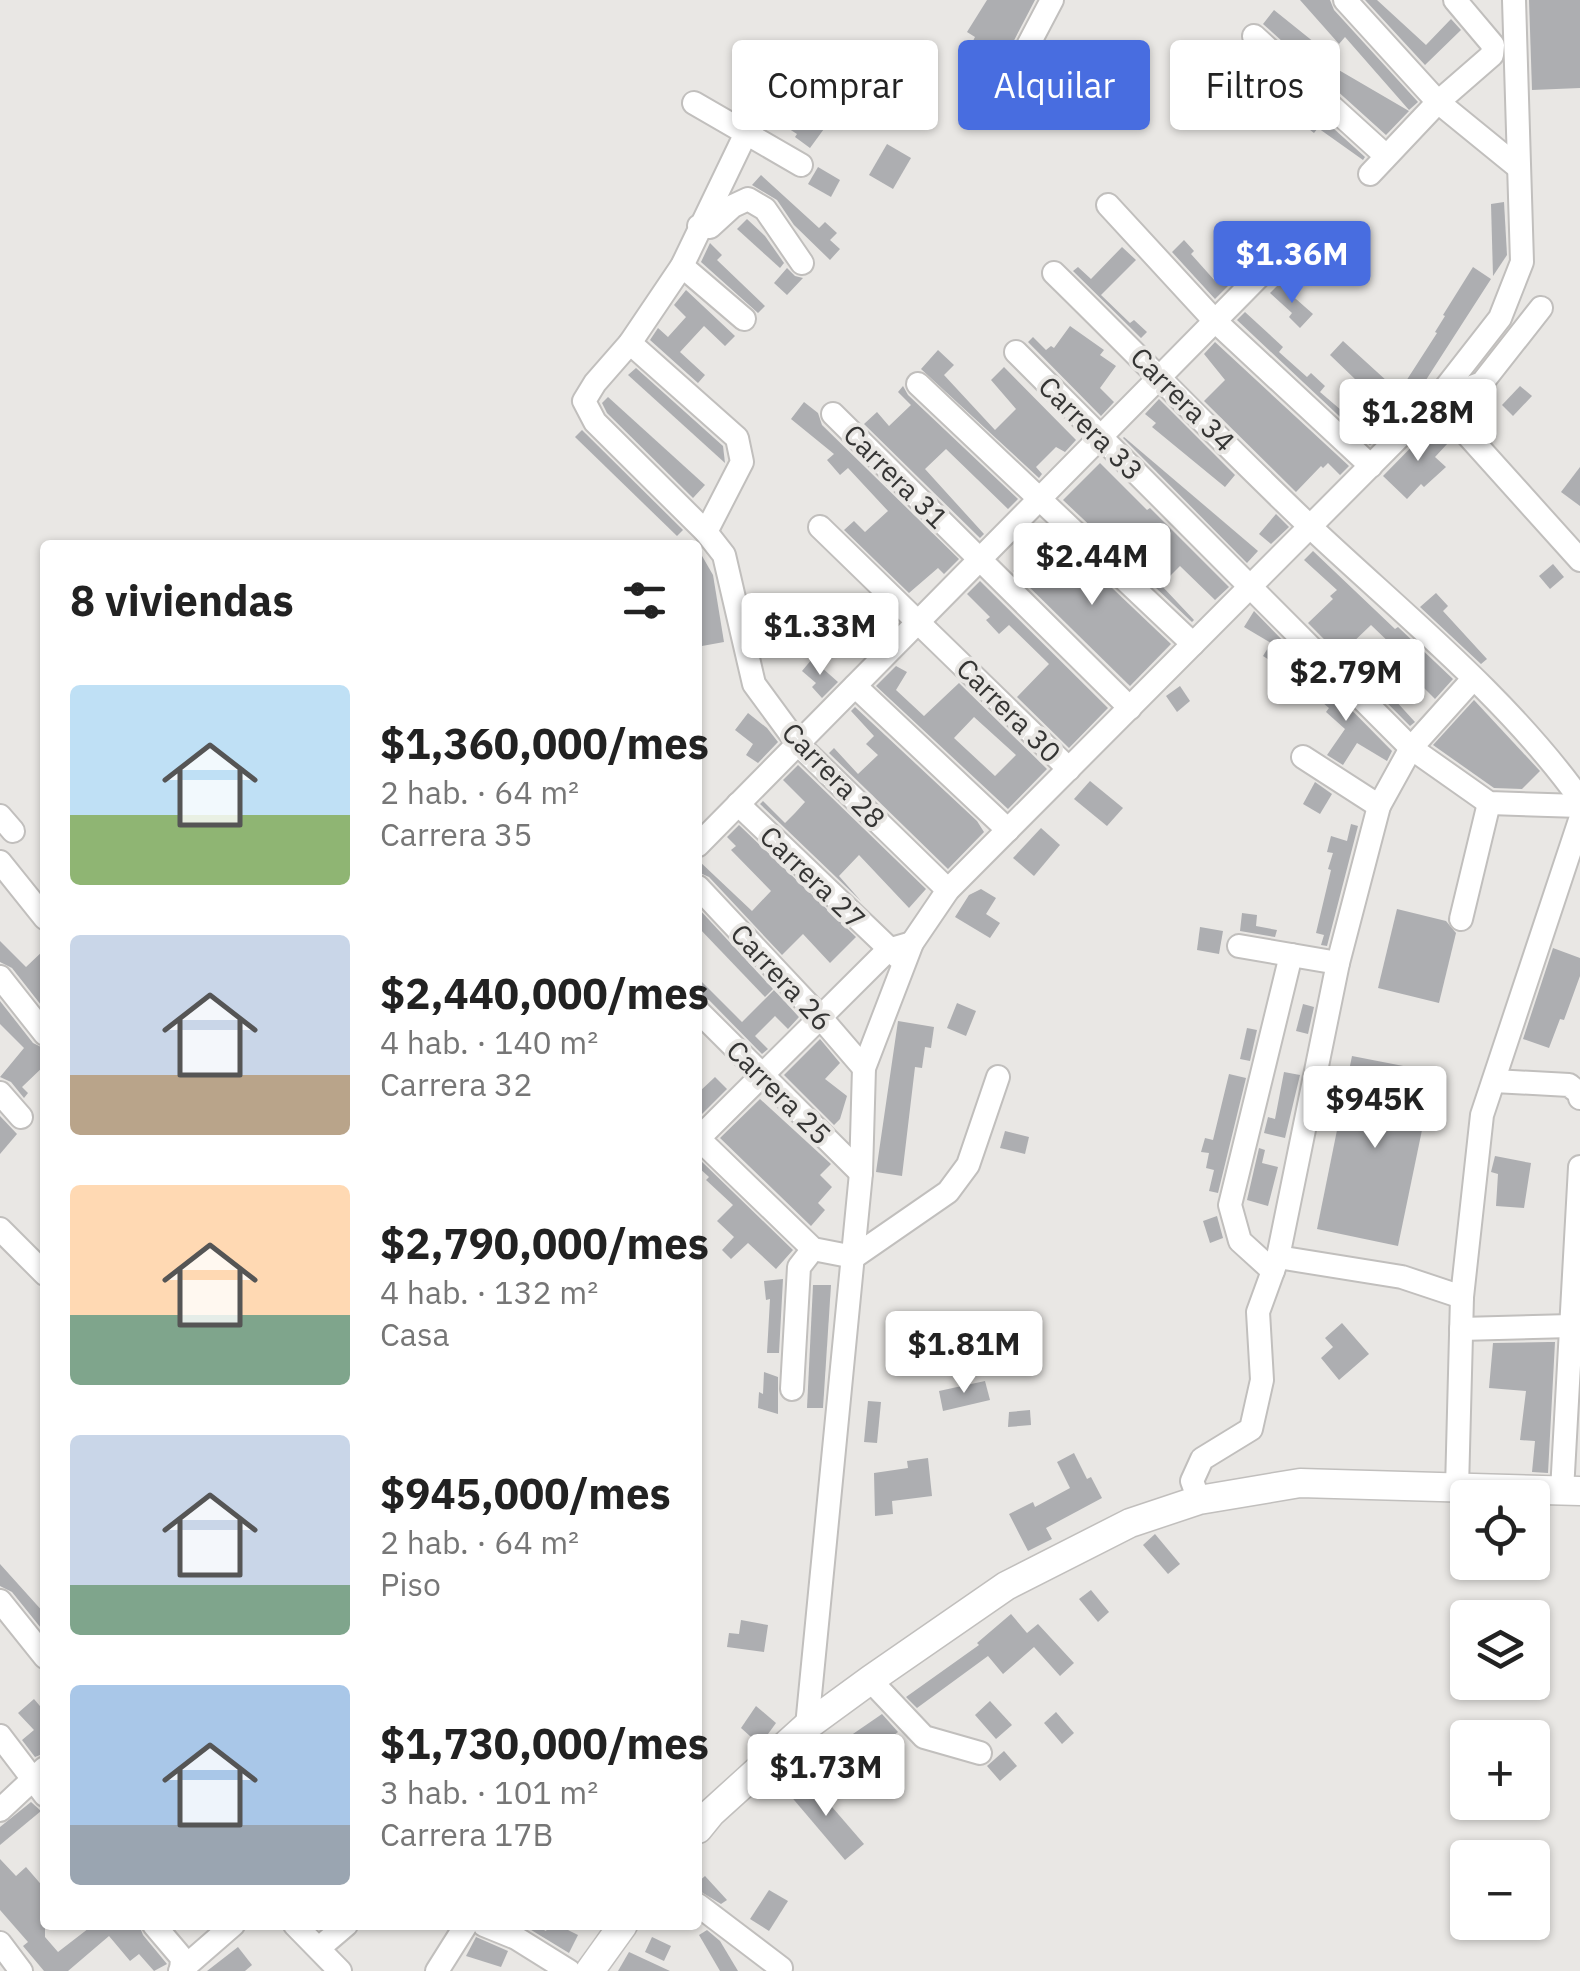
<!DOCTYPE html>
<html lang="es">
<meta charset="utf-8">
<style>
:root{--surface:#fff;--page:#f6f6f6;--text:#222;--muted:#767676;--accent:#486de0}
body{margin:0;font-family:"IBM Plex Sans",sans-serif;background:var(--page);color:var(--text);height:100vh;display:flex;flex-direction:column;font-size:38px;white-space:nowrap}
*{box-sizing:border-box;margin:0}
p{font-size:32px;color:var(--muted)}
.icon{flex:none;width:55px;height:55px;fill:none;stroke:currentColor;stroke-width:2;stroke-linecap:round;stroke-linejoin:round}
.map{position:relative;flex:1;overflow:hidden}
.drawer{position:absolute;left:40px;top:540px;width:662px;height:1390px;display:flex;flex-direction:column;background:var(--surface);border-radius:10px;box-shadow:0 2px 8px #0004}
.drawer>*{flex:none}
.top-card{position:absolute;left:732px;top:40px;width:698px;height:90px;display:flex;gap:20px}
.fabs{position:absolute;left:1450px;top:1480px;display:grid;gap:20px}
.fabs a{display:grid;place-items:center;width:100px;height:100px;border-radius:10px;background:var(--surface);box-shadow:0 2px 8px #0004;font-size:50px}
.price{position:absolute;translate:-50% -85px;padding:0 22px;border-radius:10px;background:#fff;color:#222;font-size:32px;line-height:65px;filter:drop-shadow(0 2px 5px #0008)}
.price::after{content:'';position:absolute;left:50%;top:60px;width:30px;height:22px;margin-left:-15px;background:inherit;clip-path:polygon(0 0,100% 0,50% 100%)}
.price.selected{background:var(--accent);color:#fff}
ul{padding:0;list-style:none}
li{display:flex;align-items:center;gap:30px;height:250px;padding:0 30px}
li span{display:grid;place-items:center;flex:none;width:280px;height:200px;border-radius:10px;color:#555}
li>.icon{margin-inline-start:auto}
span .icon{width:120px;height:120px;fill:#fffc;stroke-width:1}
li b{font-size:42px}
h2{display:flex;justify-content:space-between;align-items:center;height:120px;padding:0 30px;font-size:42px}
.pill{padding:0 35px;border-radius:10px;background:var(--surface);box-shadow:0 2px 8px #0004;font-size:35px;line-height:90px}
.pill.selected{background:var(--accent);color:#fff}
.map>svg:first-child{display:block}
</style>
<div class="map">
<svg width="1580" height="1971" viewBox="0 0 1580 1971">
<rect width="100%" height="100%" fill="#e9e7e4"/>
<!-- building -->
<g fill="#adaeb1" fill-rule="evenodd">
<path d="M987,0h48l-27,52 -5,17 3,1 -9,18 -32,-17 3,-6 -6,-3 13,-25 -8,-5z"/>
<path d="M1300,0h30l4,10 84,92 -9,8 -64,-73 -6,7z"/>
<path d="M1365,0h12l49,45 25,-26 10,11 -36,35z"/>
<path d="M1529,0h51v88l-48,2z"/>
<path d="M1274,10l56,45 -5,7 84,49 -23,24 -123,-111z"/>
<path d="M842,62l17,9 -19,36 -30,41 -15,-11 2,-3 -48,-31 20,-30 19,12 6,-9 7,4 7,-10 21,15z"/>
<path d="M1312,109l53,48 -2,3 -45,-32 -4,5 -13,-10z"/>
<path d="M887,144l24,14 -18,31 -24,-14z"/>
<path d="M818,167l22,13 -9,17 -23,-13z"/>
<path d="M761,175l58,53 6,-6 12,11 -7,7 10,9 -10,11 -36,-35 -17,-25 -25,-15z"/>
<path d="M1504,202l3,53 -14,21 -2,-72z"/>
<path d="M747,219l18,17 19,27 -4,5 -43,-39z"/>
<path d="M1184,240l10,11 -3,3 25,28 39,-37 7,7 -47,47 -43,-47z"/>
<path d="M1321,241l14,16 -32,28 -13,-15z"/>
<path d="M710,243l12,12 -5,5 48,46 -7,7 -57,-51z"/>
<path d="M1122,247l14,13 -35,35 29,28 4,-3 13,12 -6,6 -68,-67 5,-4 13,12z"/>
<path d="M1473,267l18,12 -76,118 -45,48 -133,-125 8,-8 38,35 -4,5 28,25 4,-4 14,13 -5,6 42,36 20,-23 -52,-50 13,-14 56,51 38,-59 -2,-1 10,-16 -2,-1z"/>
<path d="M787,268l8,8 8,2 -16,17 -13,-12z"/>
<path d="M1279,284l34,30 -13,14 -11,-11 3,-4 -22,-20z"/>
<path d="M686,290l49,46 -10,10 -21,-20 -24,26 25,23 -7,8 -48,-43 8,-12 10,9 18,-20 -12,-12z"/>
<path d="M1070,326l34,24 -4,5 16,11 -16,22 14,14 -13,14 -73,-74 5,-5 13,13 5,-4 3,2z"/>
<path d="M1215,342l134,124 -9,9 -12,-12 -5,5 -2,-2 -25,26 -92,-91 21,-21 -21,-26z"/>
<path d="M938,350l16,15 -10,10 51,55 21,-21 -25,-29 13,-13 72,73 -11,12 -9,-5 -20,20 6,7 -3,4 -118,-109z"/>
<path d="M636,368l87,78 2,17 -97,-88z"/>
<path d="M903,386l5,9 110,104 -10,10 -62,-60 -21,20 59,65 -4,4 -116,-114 13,-12 12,14 22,-21 -13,-13z"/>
<path d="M1520,386l12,10 -19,20 -11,-11z"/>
<path d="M608,397l97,88 -12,13 -86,-85 -5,-10z"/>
<path d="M1159,399l76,76 -10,12 -73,-60 4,-4 -11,-9z"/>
<path d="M804,402l14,11 4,12 137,134 -15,15 -6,-6 -29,25 -65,-63 10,-9 11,11 23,-21 -40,-43 -8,7 -13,-15 7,-6 -43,-35z"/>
<path d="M1431,427l17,16 -13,14 11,10 -22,20 -3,-3 -14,15 -24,-23z"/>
<path d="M582,430l101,100 -6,6 -102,-99z"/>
<path d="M1124,437l134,114 -11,12 -124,-125z"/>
<path d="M1100,463l47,47 3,-2 79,79 -14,13 -35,-34 -19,19 33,35 -2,2 -129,-122z"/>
<path d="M1580,467v39l-19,-14z"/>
<path d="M1276,514l13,13 -18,17 -12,-10z"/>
<path d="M1051,530l120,114 -41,42 -117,-115z"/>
<path d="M698,549l15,26 11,67 -22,4 -4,-32z"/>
<path d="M1313,551l82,78 3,-2 55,52 -18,20 -32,-32 -20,20 32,35 -5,4 -102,-103 25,-24 -3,-3 7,-6 -33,-30zM1371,625l24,23 -24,22 -23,-23z"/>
<path d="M1553,564l11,13 -14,12 -11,-13z"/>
<path d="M980,581l128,127 -39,40 -52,-51 32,-33 -40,-39 -10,9 -13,-14 4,-3 -23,-23z"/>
<path d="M1436,593l12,13 -5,5 44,48 -6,5 -61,-57z"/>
<path d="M1254,611l34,35 -11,19 -14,-9 8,-13 -27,-16z"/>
<path d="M812,659l26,23 -16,16 -10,-11 4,-4 -14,-12z"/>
<path d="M896,666l11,6 -11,18 28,26 35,-33 88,86 -39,40 -132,-123zM974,717l42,38 -21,21 -41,-38z"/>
<path d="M1314,672l78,79 -5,10 -30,-18 -14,22 -16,-10 18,-26 -19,-17 3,-4 -26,-22z"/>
<path d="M1180,686l10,15 -13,11 -11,-16z"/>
<path d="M1474,700l66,71 -18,18 -28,-1 -61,-43z"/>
<path d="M855,707l122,114 7,11 -36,37 -119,-116 5,-5 24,26 20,-19 -12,-11 8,-8 -23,-25z"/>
<path d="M748,713l19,15 11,14 -20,21 -12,-8 7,-11 -18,-14z"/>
<path d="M798,765l128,124 -17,19 -50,-53 -20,21 22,25 -101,-97 3,-3 22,22 10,-10 10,-11 -22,-22z"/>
<path d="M1090,781l33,27 -16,18 -33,-27z"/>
<path d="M1315,782l17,12 -12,20 -17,-10z"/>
<path d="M1351,824l7,2 -31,120 -6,-1 3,-10 -8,-2 15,-63 -3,-1 5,-16 -6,-1 4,-16 16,5z"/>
<path d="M739,825l117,112 -26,26 -27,-29 -21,21 -73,-78 -11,-5v-12l54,51 19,-20 -40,-41 5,-4 -9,-9z"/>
<path d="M1041,828l19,17 -26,31 -21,-18z"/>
<path d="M981,889l15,9 -10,16 14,9 -10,15 -35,-21 14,-22z"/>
<path d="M698,908l75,81 -8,8 -67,-70z"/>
<path d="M1397,909l49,12 10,12 -17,70 -61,-15z"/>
<path d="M1242,913l15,2 -1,11 21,4 -2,7 -35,-6z"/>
<path d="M1200,927l23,4 -4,23 -22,-4z"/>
<path d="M0,941l26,26 19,-18v61l-33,-42 -12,-6z"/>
<path d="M1553,948l27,10v18l-16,44 -4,-1 -11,29 -26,-9z"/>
<path d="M698,978l44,44 32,-32 25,27 -11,12 -13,-13 -20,20 13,13 -6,5 -53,-54 -11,-4z"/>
<path d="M0,1001l33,42 12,6v16l-23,22 6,6 -4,5 -13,-16 -11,-5 24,-29 -24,-24z"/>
<path d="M957,1003l19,8 -10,25 -19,-8z"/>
<path d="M1303,1004l11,3 -6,27 -12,-3z"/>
<path d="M898,1021l36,6 -3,21 -6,-1 -3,21 -7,-1 -13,109 -26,-4z"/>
<path d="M1247,1028l10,2 -7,31 -10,-2z"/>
<path d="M820,1039l20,24 -15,16 22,17 -7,23 -6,6 -50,-50z"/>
<path d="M1352,1056l82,16 -36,174 -81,-17z"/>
<path d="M1284,1072l16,3 -15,63 -21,-5 4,-16 7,2z"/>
<path d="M1229,1074l17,4 -28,115 -9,-2 5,-21 -8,-2 3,-15 -8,-1 4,-14 8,2z"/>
<path d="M715,1077l12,12 -29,29v-25z"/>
<path d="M760,1099l71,65 -11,11 12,12 -14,16 7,7 -14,16 -91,-88z"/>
<path d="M0,1116l17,18 -17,20z"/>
<path d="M1005,1131l24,6 -4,17 -25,-6z"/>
<path d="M1259,1148l6,2 -3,13 16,4 -10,39 -21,-6z"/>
<path d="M1495,1156l36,7 -7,45 -28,-2 2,-32 -7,-2z"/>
<path d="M699,1159l94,91 -17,19 -28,-26 -17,16 -9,-9 12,-13 -17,-16 16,-16 -27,-25 3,-3 -11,-10z"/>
<path d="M1217,1216l6,22 -13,5 -7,-22z"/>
<path d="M783,1279l-4,74h-12l3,-54 -4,1 -2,-19z"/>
<path d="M813,1285h18l-8,123h-16z"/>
<path d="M1342,1323l27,31 -30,26 -18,-22 12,-11 -8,-9z"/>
<path d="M1549,1342h6l-7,131 -16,-1 3,-31 -15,-1 6,-49 -37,-3 4,-45z"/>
<path d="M764,1372l14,5v37l-20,-6 1,-16 4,2z"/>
<path d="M985,1381l5,19 -47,11 -4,-20z"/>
<path d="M868,1401l13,1 -4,41 -13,-1z"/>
<path d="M1030,1410l1,15 -23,2 1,-15z"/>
<path d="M1074,1453l13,26 4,-2 11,21 -56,30 6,11 -24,12 -19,-37 24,-12 2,5 35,-19 -13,-26z"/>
<path d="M928,1458l4,38 -40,5 1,13 -18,2 -1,-43 34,-5 -1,-7z"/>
<path d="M1155,1534l25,30 -12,10 -25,-29z"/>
<path d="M0,1564l45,50v19l-33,-41 -12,-6z"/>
<path d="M1091,1590l18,22 -11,10 -19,-23z"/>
<path d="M1011,1614l16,19 11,-9 36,39 -14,13 -26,-29 -31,27 -15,-18 -71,52 -11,-11 73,-52 -2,-2z"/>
<path d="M741,1620l27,5 -4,27 -37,-5 2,-14 10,1z"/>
<path d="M34,1699l11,13v41l-10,4 -13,-17 12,-10 -16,-17z"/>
<path d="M990,1701l22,24 -16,14 -21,-24z"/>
<path d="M756,1706l20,17 -16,22 -19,-17z"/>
<path d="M1056,1712l18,21 -12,11 -18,-21z"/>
<path d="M882,1714l16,18 -16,12 -5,-7 -17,12 -10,-13z"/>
<path d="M1004,1751l13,15 -17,15 -13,-15z"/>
<path d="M807,1778l57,66 -19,16 -56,-66z"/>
<path d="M31,1802l10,9 -41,34v-18z"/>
<path d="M0,1859l16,17 10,-9 19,22v48l13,15 35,-27h46l4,10 24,29 -13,7 -15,-17 -9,7 -21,-25 -41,35h-24l-21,-25 5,-4 -28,-32z"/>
<path d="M705,1876l22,24 -6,4 -23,-14v-8z"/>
<path d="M769,1890l19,11 -19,30 -19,-12z"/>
<path d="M523,1925h11l12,6 3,-6h9l20,10 -9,18z"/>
<path d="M707,1930l13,11 18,30h-18l-21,-36z"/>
<path d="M476,1937l32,14 -7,16 -35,-11z"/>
<path d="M652,1937l19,9 -7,15 -19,-9z"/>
<path d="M238,1947l14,18 -7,6h-38z"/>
<path d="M629,1952l41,19h-52z"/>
</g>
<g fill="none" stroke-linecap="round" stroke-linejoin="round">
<!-- minor casing -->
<g stroke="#c1bfbd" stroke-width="26">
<g id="minor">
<path d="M1345,0l93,102 81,66"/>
<path d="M1254,36l131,119"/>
<path d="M1021,59l31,-59"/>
<path d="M694,103l107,62"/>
<path d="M746,133l-64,133 -52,77 -35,40 -11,18 11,21 111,110 18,23 30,129 44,60 150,146"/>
<path d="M1370,174l68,-72 54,-47 1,-10 -38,-45"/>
<path d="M1108,205l106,115 157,146"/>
<path d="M699,226l11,1 23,-21 15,-7 17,10 37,54"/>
<path d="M682,266l62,53"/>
<path d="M1054,273c89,87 175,177 265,262 90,84 189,164 261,264"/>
<path d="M1541,308l-59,75 -46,17 144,160"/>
<path d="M630,343l107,95 5,24 -36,70"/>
<path d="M1016,352l395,396 78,55 91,3"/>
<path d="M918,384l275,260"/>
<path d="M833,414l297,294"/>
<path d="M820,527l249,242"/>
<path d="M855,686l153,144"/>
<path d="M1303,757l76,49"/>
<path d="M738,804l160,153"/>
<path d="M0,816l13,15"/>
<path d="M698,845l584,-592"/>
<path d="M0,862l45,56"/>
<path d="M698,887l123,131 43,50"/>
<path d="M1461,919l28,-116"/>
<path d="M1239,946l99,17"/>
<path d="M0,977l45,57"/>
<path d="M698,1011l163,162"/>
<path d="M1494,1081l75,4 10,8 1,5"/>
<path d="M0,1093l21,24"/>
<path d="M698,1138l115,111 41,8 94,-65 20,-27 30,-88"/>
<path d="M698,1139l190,-189 24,-7"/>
<path d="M0,1229l45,45"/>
<path d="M1278,1257l124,20 60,20"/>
<path d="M1273,1271l-33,-30 -10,-36 61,-250"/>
<path d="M1461,1329l110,-3"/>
<path d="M792,1389l7,-122 14,-18"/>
<path d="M1457,1488l5,-191 20,-182 98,-295"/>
<path d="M1562,1491l18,-324"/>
<path d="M1199,1500l-7,-19 10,-22 49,-30 11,-49 -4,-68 20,-55 60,-294 41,-157 32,-58 62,-69"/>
<path d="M0,1601l45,56"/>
<path d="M870,1680l54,57 56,16"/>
<path d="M807,1726l54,-553 3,-105 48,-125 36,-53 488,-490 64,-82 22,-56 -8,-262"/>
<path d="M0,1736l45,59"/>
<path d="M0,1810l45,-42"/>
<path d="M698,1905l83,63"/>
<path d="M154,1925l28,33 -1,13"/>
<path d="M295,1925l45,46"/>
<path d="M484,1925l32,13 53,33"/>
<path d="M0,1943l21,28"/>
<path d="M319,1948l27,-23"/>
<path d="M180,1971l53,-46"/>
<path d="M437,1971l29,-46"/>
</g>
</g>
<!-- major casing -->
<g stroke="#c1bfbd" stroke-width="31">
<g id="major">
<path d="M698,1829l13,-16 96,-87 63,-46 136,-94 124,-63 69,-23 101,-17 280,8"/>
<path d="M590,1971l33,-46"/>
</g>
</g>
<!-- minor -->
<use href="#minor" stroke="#fff" stroke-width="22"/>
<!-- major -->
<use href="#major" stroke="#fff" stroke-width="28"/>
</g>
<g text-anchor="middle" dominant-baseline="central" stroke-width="8" stroke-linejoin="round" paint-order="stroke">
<!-- street labels -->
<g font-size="28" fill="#353534" stroke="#e9e7e4">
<text transform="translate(1183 399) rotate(45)">Carrera 34</text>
<text transform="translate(1091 428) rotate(45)">Carrera 33</text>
<text transform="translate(896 476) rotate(45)">Carrera 31</text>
<text transform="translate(1009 710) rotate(45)">Carrera 30</text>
<text transform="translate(834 775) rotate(46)">Carrera 28</text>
<text transform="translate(813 877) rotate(44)">Carrera 27</text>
<text transform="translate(782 977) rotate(47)">Carrera 26</text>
<text transform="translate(779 1092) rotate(45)">Carrera 25</text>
</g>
</g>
</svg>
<div class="fabs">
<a><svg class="icon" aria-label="locate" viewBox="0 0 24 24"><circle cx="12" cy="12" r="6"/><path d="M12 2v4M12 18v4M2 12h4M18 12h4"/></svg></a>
<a><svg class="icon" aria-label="layers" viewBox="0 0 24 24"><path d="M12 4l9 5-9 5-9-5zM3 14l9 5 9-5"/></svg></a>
<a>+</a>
<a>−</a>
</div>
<b class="price selected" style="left:1292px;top:306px">$1.36M</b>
<b class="price" style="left:1418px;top:464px">$1.28M</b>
<b class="price" style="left:1092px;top:608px">$2.44M</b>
<b class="price" style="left:820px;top:678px">$1.33M</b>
<b class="price" style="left:1346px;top:724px">$2.79M</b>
<b class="price" style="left:1375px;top:1151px">$945K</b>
<b class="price" style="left:964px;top:1396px">$1.81M</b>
<b class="price" style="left:826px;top:1819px">$1.73M</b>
<div class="top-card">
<a class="pill">Comprar</a>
<a class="pill selected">Alquilar</a>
<a class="pill">Filtros</a>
</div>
<section class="drawer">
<h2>8 viviendas<svg class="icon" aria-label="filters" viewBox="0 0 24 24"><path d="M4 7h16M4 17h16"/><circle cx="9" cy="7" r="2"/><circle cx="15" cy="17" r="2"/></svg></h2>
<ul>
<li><span style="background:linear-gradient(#bfe0f5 65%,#8fb573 0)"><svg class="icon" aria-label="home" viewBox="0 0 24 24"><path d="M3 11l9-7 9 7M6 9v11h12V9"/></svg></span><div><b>$1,360,000/mes</b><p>2 hab. · 64 m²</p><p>Carrera 35</p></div></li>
<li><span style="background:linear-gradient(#c9d6e8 70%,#b9a48a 0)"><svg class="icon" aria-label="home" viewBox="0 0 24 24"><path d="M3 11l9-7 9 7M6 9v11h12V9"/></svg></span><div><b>$2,440,000/mes</b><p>4 hab. · 140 m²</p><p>Carrera 32</p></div></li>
<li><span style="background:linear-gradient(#ffd9b3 65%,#7fa58c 0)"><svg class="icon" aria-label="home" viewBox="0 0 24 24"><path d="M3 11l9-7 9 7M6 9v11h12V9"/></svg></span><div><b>$2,790,000/mes</b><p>4 hab. · 132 m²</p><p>Casa</p></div></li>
<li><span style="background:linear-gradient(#c9d6e8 75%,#7fa58c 0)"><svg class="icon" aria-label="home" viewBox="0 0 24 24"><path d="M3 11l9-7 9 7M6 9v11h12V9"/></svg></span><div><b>$945,000/mes</b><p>2 hab. · 64 m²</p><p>Piso</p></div></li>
<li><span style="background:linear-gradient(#a9c7e8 70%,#9aa5b1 0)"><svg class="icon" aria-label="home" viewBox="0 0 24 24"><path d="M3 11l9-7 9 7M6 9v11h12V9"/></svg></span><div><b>$1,730,000/mes</b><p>3 hab. · 101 m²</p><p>Carrera 17B</p></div></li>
</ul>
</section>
</div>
